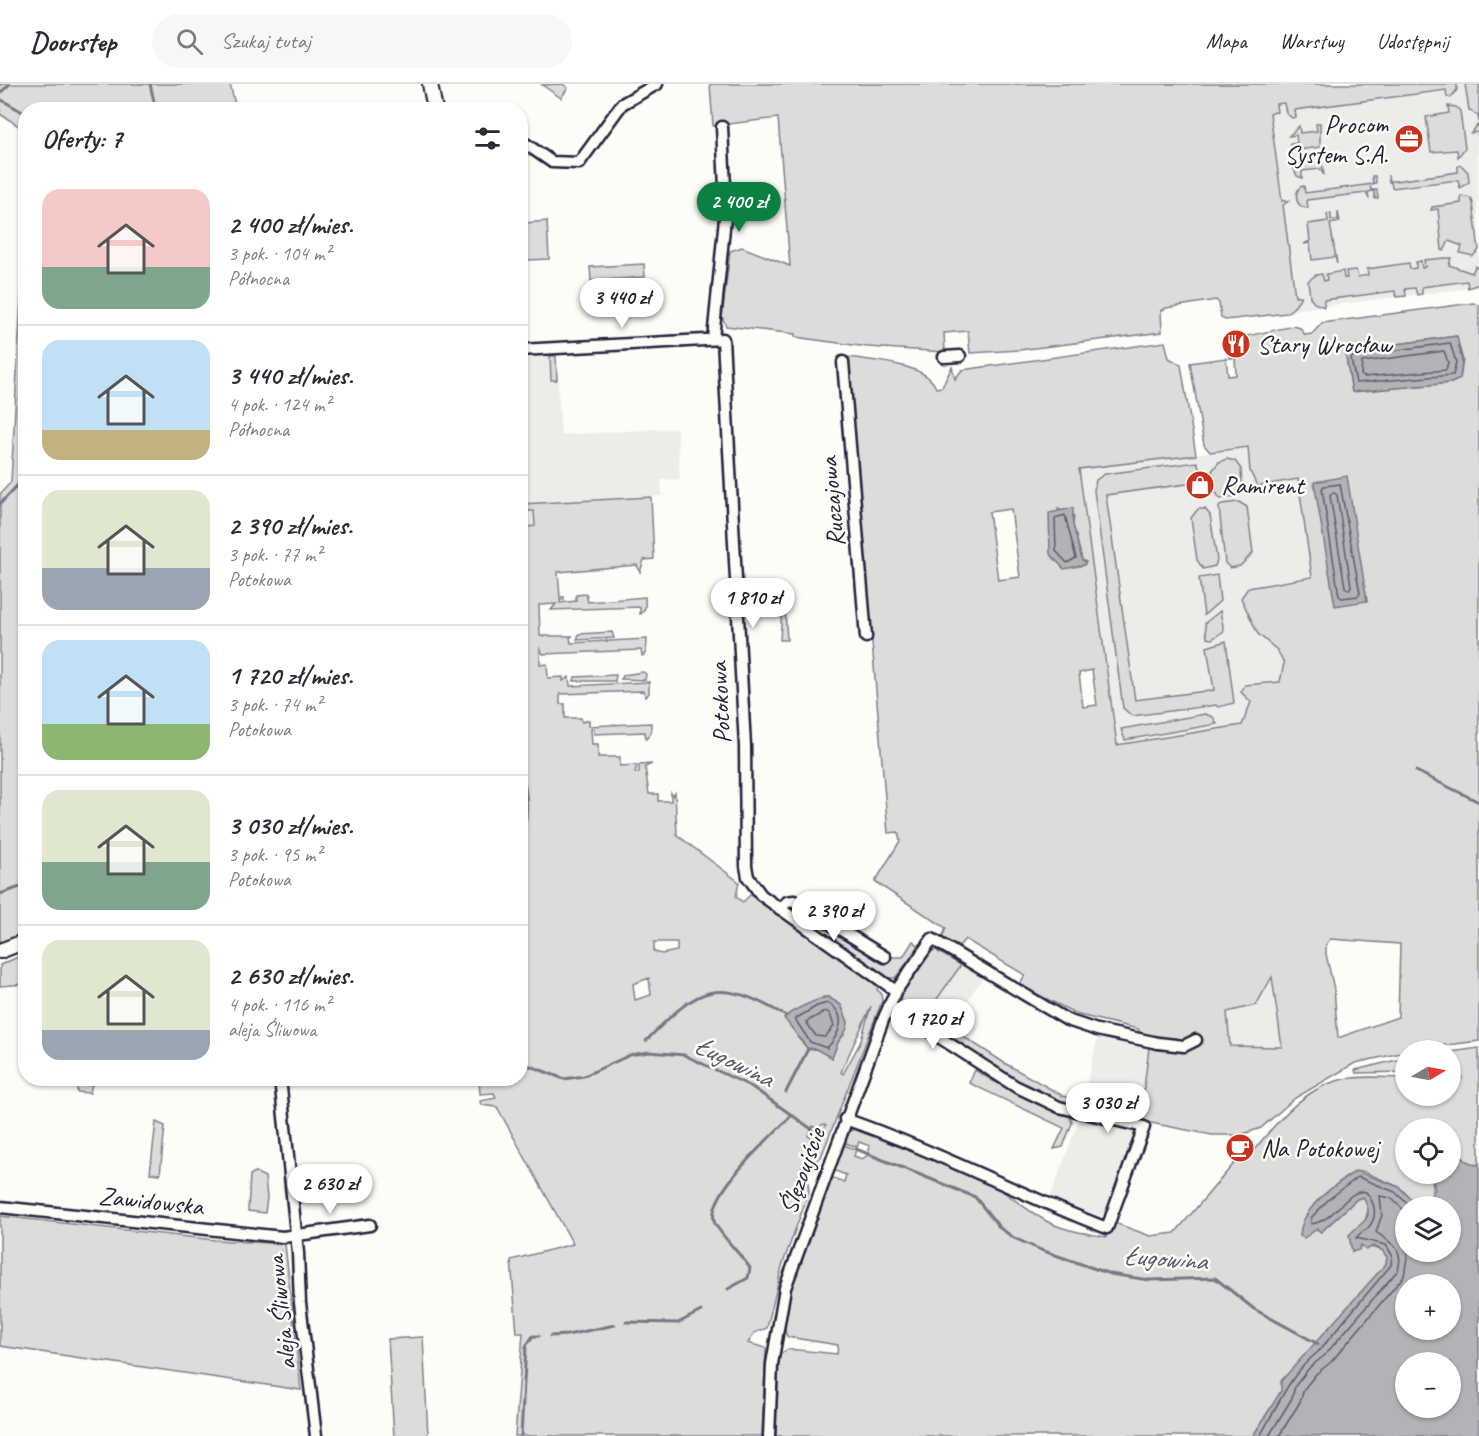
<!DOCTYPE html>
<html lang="pl">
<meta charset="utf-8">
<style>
:root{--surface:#fff;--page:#f7f7f7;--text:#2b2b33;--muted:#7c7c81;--line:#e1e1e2;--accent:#0b8043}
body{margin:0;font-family:Caveat,sans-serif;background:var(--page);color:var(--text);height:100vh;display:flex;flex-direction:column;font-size:22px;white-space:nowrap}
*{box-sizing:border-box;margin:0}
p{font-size:20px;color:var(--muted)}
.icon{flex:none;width:33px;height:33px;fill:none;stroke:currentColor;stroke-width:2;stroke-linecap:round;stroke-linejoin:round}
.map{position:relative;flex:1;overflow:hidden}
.drawer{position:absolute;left:18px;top:18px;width:510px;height:984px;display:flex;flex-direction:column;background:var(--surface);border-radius:24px;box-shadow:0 2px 4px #0004}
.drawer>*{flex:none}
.needle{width:39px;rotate:80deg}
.buttons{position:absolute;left:1395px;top:956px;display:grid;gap:12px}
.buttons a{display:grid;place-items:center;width:66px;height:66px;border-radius:50%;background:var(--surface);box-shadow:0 2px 4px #0004;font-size:30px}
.price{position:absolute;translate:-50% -51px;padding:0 14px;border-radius:21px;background:#fff;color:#222;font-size:20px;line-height:39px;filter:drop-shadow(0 2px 3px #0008)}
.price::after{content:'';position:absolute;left:50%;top:36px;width:18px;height:14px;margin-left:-9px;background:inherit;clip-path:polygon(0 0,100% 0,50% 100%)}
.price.active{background:var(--accent);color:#fff}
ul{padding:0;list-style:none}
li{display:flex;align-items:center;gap:18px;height:150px;padding:0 24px}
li+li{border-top:2px solid var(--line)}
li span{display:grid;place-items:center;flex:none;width:168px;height:120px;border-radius:18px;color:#555}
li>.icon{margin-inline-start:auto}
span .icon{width:72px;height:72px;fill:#fffc;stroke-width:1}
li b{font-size:26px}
h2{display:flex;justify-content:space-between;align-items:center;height:72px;padding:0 24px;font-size:26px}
header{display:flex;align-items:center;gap:36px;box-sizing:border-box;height:84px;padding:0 30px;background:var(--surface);border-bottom:2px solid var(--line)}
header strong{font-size:28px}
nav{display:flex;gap:33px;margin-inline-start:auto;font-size:21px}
.search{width:420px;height:54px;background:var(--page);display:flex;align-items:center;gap:15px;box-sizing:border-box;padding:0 21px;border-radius:33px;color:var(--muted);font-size:22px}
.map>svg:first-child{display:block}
</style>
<header>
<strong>Doorstep</strong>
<div class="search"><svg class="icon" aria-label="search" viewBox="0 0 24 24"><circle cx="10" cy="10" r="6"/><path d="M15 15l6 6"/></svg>Szukaj tutaj</div>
<nav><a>Mapa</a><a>Warstwy</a><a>Udostępnij</a></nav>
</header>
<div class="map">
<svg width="1479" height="1352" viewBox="0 0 1479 1352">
<rect width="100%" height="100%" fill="#fdfcf7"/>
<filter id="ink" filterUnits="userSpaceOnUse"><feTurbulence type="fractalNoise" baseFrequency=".0167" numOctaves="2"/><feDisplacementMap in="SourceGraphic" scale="12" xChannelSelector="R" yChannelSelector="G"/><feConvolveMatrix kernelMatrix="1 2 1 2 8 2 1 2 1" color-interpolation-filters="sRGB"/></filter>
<g filter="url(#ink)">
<!-- built -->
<g fill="#ecece9">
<path d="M1420,0h57l2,203 -187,23 2,-13 -27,-193z"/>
<path d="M556,272l5,79 116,-7 3,51 -19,1 1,16 -141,8 -1,-146z"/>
<path d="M1249,363l1,24 48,7 14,99 -64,11 -7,10 17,36 19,16 7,13 -4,19 -35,4 6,16 -9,23 -125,20 -38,-276z"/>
<path d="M534,426l1,16 -14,2v-17z"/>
<path d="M961,881l22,13 -35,49 -22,-14z"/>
<path d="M1272,892l10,72 -52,-2 -3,-34 29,-7z"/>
<path d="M1098,953l51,11 -8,64 -44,-7 -14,-6z"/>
<path d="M1080,1034l51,11 4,7 -29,77 -5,3 -51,-19z"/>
</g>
<!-- green -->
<g fill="#dddcdb" stroke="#807f8b" stroke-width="1.5" fill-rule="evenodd">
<path d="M0,0h230l6,25 -210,1 -1,20 -25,-16z"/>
<path d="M563,0l5,4 -7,10 -19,-13z"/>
<path d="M710,0h747v6l-6,7h-4l-1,-7 -151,20 1,7 -4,1 -6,-5 -2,-10 -8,1 1,8 -7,1 12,88h7l-6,4 12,91h6l-6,10 -8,7 -62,7 -4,-3 -2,-14 -3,-3 -50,8 -5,3 1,21 -143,18 -49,3 -2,-22 -24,2 1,19 -77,-5 -73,-10v-3l-69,-8 -4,-9 8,-66 12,-4 48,19 -12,-148 -65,8z"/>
<path d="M1465,0h14v56l-1,-8 -7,1 8,-10 -1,-7 -9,-6z"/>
<path d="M1448,22l8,1 4,4 5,37 -7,9 -1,-7 -26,2 -5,-35 23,-4z"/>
<path d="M1320,39v24c-11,1 -23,6 -30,-3l7,-1 -1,-8 -7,1 10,-10 1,7 17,-2 -1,-7z"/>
<path d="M1321,72l3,19 -4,-6 -18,2v7l-5,-2 -4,-9 2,-6z"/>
<path d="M1461,81l7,7 1,10 -9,6 -2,-8 -66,8 -1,-6h-2l-1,-7 1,6h6l63,-9v-6z"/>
<path d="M1372,92h3l1,7 -6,1 1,6h6l1,8 -3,1 -1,-8 -6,1 1,7 -3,-6 -59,7 1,8 -6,-1c-7,-5 -7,-14 -2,-20l4,-1 1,7 68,-9z"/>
<path d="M1461,112l10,2 2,5 6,47 -6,6 -13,-3 2,-7 -13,-5 -5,10 -2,-1 -4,-41 -7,1 1,-3 29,-4z"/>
<path d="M1338,128l2,10 -10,2 7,40 -2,-7 -23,3 -2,-17 -6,1 6,-3 -2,-17 20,-3 -1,-7 4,-1v7h7z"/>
<path d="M547,137l2,38 -22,1 -2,-37z"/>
<path d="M1445,174h6l-2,7 23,8 3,-7 3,2 1,16 -11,4 -1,-7 -45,6v7l-5,1 -2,-7 -10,1 1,7 -10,1 -1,-6 -71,9v7l-10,-4 -4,-6 -2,-16 8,-6 6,-1 2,7 3,-1 -1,-6 17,-3 1,7h3l-1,-7 10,-1 2,7 10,-2 -1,-6 42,-6 1,6 6,-1v-6l5,-1 1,7 3,-1 -1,-7z"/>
<path d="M644,180l1,13 -54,4 -1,-14z"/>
<path d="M22,197h4v655l-26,11v-453l11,-12z"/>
<path d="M1473,219l6,2v736l-73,9 -1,2 -50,11 -60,35 -34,30 -21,7h-28l-132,-26 -31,-11 -50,-26 -89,-60 1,-2 -8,-6 -2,2 -1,-14 29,-40 11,-3 -2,3 23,13 -34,48 79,51 57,32 34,9 44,7 9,-72 -8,-4 -4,-7 -59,-14 -60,-30 6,-10 -60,-36 -9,11 -11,-7 -3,-5 4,-10 -71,-46 25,-41 -2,-9 -10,1 -40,-476c24,4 79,6 88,31l6,-1 10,-20 3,12 7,-9 203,-28 4,16 12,7 15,90 -117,14 38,276 125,-20 9,-23 -10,-10 4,-7 35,-3 4,-19 -7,-13 -19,-16 -17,-36 7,-10 64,-11 -14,-98 -41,7 -7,-15 -2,-24 -38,5 -6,-7 -14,-82 36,-5 2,18 8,-1 -1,-17h-6l-1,-7 15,-2 -1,-12 52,-11 6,2 5,7 7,-1 10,-11zM1456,252l7,24 -3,19 -9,4 -99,9 -7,-41zM1011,425l9,68 -22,3 -9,-68zM1058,425l16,7 -1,9 9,35zM1092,586l5,35 -14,2 -4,-34zM1330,855l70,5 -2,73 -60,21 -4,-49 -8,-35v-9zM1272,893l10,70 -52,-1 -3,-34 29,-7z"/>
<path d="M550,272h6l1,24h-6z"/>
<path d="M1227,375l8,2 6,8 1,19 -6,8 -16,3 -5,-8 -3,-20 7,-9z"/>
<path d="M1197,378l5,12 -9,1 1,8 -88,12 29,205 79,-10 -7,-43 19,-6 8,62 -16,4 -2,-2 -84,11 -9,-8 -29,-218 2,-10 9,-6z"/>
<path d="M651,413l3,62 -10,1 -4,12 -3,-7 -79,7 2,25h4v3h-4v3l16,-2v-6l10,-1 2,8 57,-5c0,7 2,13 -5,17v-7l-89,3 5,-6 -17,1 1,31h33l-3,1 1,6 76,-4 -1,15 -4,2 -1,-6 -98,4 -3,-5v16l7,-1 1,14 15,-1v4l6,-4 1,9 79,-4v11l-3,4 -3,-6 -83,3v10h5v14h16l1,4 7,-2v6l62,-3v10l-5,6 -1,-7 -51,2v-5h-3l1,15h6v13h22v9l17,-1 -2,8h4v-8l13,-1 -7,3 4,27h9v7h13v-8l2,3 2,-3 2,42 62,47 -3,15 7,5 7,-7 8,3 108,79 12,9 -1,4 4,3 1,8 -61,156 -6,4 -10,-3 -7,20 10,5 1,9 -27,74 -15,62 -13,5 -6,10 18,5 -4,88h-247l8,-103h-6l-6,-73 62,-16 -76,-137 -16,-2 -1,-4 16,-3 -2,-5 -14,1 -1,-15 41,-1v-550l15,-2 -1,-15h-13v-7zM654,858h23v9l-15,3 -8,-2zM649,894l2,17 -16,5 -2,-16zM823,913h5l13,8 7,17 -4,13 -6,7 -6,16 -16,-9 -7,1 -12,-13zM871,922l-11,37 -17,31 -2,-2zM823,1040l3,1 -9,19 -2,-1 2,-3 -9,-4 5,-10 5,3z"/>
<path d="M1239,418l8,5 6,46 -13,13 -10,2 -5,-5 -6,-56 3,-3z"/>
<path d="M1198,425h7l5,6 7,45 -2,6 -12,3 -6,-9 -6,-42z"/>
<path d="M1217,491l3,26 -16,14 -5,-37z"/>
<path d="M782,526h3l2,30h-7z"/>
<path d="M1220,527l4,20 -12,8 -5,-1 -2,-15z"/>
<path d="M612,548l2,6 -37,2 2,-6z"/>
<path d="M643,588l3,2 -1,6 -24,-1 3,-4z"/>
<path d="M616,591l-1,6h-41l1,-4z"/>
<path d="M1205,630l8,3 4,7 -92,16 -4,-11z"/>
<path d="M789,821h4l31,19 2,5 29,18 5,-1 27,17 4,-6h12l10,-16 7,6 -25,31h-6l-100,-66z"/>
<path d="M25,870v30l-25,2v-21z"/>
<path d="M1479,964v116l-4,1 -9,-4 -15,-16 -1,-17h-44v45h25c3,13 3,21 -5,32l-11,-2 -16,-16 -37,-16 -14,5 -23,19 -8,34 4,3 36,-33 6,-2 6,10 -5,17 -8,5 5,16 21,5 5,7 -1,7c-49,55 -95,109 -133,172h-477l3,-81 9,-6 49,5 1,-9 -50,-8c-16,-16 34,-136 42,-160l14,5 2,-7 -13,-5 9,-26 14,6 -2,6 8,3 6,-4 2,-9 -11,-4 -2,5 -14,-5 8,-12c22,-3 123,42 144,56 18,12 34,26 53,36 18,9 38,11 58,15l9,-14 35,13 25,-3 73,-86 6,3c22,-27 49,-61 86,-70 20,-5 44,-2 65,-2l1,17h44l1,-12 3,5 8,-10 -1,-7h-10v-19z"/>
<path d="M1405,974v14l-49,1 -1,-3z"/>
<path d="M975,986l18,11 77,35 2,7 -9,24 -9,2 10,-21 -95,-45z"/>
<path d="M78,995h15l-3,14 -13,-1z"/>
<path d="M156,1038l9,4 -5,48 -10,-1z"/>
<path d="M255,1088l10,5 2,21 -2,15 -17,-2 2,-36z"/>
<path d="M0,1132l215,24 70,4 16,146 -301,-44z"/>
<path d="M423,1253l5,99h-34l-6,-97z"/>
</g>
<!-- water -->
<g fill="#b2b2b7" stroke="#787885" stroke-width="1.5" fill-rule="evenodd">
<path d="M1457,252l5,26 -2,17 -9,4 -99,9 -7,-41z"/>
<path d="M1347,392l20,125 -32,5 -21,-124z"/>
<path d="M1073,424v17l9,35 4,2 -2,3 -20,4 -14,-15 -1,-41z"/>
<path d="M828,913l13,8 7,17 -1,7 -9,13 -6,16 -16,-9 -9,-1 -23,-30c6,-7 35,-20 44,-21z"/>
<path d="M1451,1061l15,16 9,4 4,-1v269l-3,3h-223l28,-45v-10l105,-117 1,-7 -5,-7 -9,-4 -7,4 -5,-5 -2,5 -7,2 -3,-17c13,-15 27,-14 14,-38l-6,2 -36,33 -4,-3 -13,9 -4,-2c0,-27 35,-52 56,-65l43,16 16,16 11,2 9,-16 -4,-16h19zM1406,1122h44v45h-44zM1406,1200h44v45h-44zM1406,1278h44v45h-44z"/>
</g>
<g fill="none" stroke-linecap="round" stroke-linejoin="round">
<!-- shore -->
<g stroke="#5c5c6d" stroke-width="1.5">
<path d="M1450,259l6,19 -3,13 -97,8 -5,-24 2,-3z"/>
<path d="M1444,267l4,11 -2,8 -82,7 -3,-2 1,-13z"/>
<path d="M1340,400l20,109 -2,3 -16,2 -3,-2 -17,-107 2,-3z"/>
<path d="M1333,408l4,3 14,91 -2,4 -4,-3 -15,-91z"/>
<path d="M1065,431l11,43 -9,5 -11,-12 -1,-33z"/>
<path d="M828,919c21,12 11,32 -1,45l-17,-6 -15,-23 22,-13z"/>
<path d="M826,927l4,3 4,12 -9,11 -9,-1 -10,-14z"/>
<path d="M1260,1352c19,-32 29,-61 58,-84l73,-87 1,-10 -6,-10 -30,-7c3,-5 6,-5 11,-9 12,-12 8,-26 -1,-37 -19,-5 -31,30 -55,32v-6l18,-19 29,-22 37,15 15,14"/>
<path d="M1269,1352l23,-38 3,-12 15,-19 14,-11 74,-86c7,-23 -8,-27 -22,-38l6,-17 -2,-19 11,2 15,14"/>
<path d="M1279,1352l21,-34 4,-13 12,-15 15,-12 73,-86 4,-25"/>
</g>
<!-- stream -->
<g stroke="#787885" stroke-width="3">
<path d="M150,0l6,26"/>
<path d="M0,9l10,-9"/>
<path d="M0,15l26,15"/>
<path d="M0,420l26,-28"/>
<path d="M520,684c9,26 9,50 0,76"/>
<path d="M1416,687l63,31"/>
<path d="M0,810l26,-9"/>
<path d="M646,957c54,-56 71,-65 140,-25"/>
<path d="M520,978l44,17 20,-3 46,-21 19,-3 35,3 68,32 68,48"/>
<path d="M786,1008l22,-43"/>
<path d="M856,1065l119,48 25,31 14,10 27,12 69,24 39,6 66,-2 39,31 64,35"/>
<path d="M728,1205l20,-11 2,-10c-7,-11 -34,-38 -36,-47 -7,-28 58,-85 77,-105"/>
<path d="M626,1238l52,1 23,-12"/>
<path d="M550,1252l17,-1 48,-10"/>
<path d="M521,1352l5,-90 7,-10h6"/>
</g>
<!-- minor casing -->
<g stroke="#22223b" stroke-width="15">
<g id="minor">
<path d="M520,56l32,22 27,1 43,-59 35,-20"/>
<path d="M713,255l13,-131 -4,-81"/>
<path d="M520,266l203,-11 22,407 1,120 2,11 13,18 135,96"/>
<path d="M944,273l16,-1"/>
<path d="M843,278l23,275"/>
<path d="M780,825l7,-7 7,-1 91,56"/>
<path d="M280,994l18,175 2,50 16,133"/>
<path d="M845,1035c90,31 173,75 262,109l37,-101 -85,-20 -44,-21 -126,-81"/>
<path d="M0,1123l283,30 87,-12"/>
<path d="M769,1352l3,-72 13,-76 98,-268 13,-29 36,-52 135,81 30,10 61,13 26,3 12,-6"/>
</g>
</g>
<!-- tertiary casing -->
<g stroke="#22223b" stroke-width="18">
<g id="tertiary">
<path d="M430,0l5,26"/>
<path d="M0,867l26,-10"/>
</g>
</g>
<!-- minor -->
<use href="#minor" stroke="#fdfcf7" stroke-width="10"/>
<!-- tertiary -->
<use href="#tertiary" stroke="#fdfcf7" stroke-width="14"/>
</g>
</g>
<!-- icons -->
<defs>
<g id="office-disc" transform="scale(1.5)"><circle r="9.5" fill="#c8321e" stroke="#fdfcf7"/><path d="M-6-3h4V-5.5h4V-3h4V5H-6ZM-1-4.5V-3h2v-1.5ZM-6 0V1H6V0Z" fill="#fff"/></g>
<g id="restaurant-disc" transform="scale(1.5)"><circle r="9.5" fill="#c8321e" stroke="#fdfcf7"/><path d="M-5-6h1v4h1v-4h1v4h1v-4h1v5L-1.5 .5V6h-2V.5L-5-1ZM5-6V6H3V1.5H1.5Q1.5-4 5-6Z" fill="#fff"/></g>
<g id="shop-disc" transform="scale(1.5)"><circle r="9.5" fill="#c8321e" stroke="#fdfcf7"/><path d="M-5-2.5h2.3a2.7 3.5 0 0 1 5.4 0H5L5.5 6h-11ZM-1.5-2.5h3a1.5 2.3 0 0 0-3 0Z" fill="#fff"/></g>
<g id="cafe-disc" transform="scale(1.5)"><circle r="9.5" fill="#c8321e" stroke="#fdfcf7"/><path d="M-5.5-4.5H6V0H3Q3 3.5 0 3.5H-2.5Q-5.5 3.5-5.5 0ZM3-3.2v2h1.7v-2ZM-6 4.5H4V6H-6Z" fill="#fff"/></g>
</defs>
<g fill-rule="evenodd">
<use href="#office-disc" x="1409" y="55"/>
<use href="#restaurant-disc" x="1236" y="260"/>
<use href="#shop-disc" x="1200" y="401"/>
<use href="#cafe-disc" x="1240" y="1064"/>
</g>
<g text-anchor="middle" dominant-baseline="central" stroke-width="5" stroke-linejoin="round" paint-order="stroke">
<!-- poi labels -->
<g font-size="26" fill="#22223b" stroke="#fdfcf7" text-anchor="start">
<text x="1388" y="40" text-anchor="end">Procom<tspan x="1388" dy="30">System S.A.</tspan></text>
<text x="1257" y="260">Stary Wrocław</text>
<text x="1221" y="401">Ramirent</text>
<text x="1261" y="1064">Na Potokowej</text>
</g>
<!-- street labels -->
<g font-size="26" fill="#22223b" stroke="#fdfcf7">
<text transform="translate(832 418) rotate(-95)">Ruczajowa</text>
<text transform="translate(720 619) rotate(-93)">Potokowa</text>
<text transform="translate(802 1087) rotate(-70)">Ślęzoujście</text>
<text transform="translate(151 1117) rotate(6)">Zawidowska</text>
<text transform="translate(281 1229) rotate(-96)">aleja Śliwowa</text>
</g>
<!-- water labels -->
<g font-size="27" font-style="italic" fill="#545466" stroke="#fdfcf7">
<text transform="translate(734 977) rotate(26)">Ługowina</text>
<text transform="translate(1165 1174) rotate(4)">Ługowina</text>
</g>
</g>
</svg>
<div class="buttons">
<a><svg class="needle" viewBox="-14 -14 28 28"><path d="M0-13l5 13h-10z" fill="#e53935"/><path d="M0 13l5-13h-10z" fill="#7c7c81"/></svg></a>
<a><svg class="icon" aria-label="locate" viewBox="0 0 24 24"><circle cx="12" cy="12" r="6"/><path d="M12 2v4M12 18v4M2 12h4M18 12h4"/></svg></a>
<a><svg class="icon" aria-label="layers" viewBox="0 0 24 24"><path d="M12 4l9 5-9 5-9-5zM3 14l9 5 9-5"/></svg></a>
<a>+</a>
<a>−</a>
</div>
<b class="price active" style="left:739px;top:149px">2 400 zł</b>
<b class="price" style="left:622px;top:245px">3 440 zł</b>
<b class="price" style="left:753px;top:545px">1 810 zł</b>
<b class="price" style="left:834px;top:858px">2 390 zł</b>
<b class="price" style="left:933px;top:966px">1 720 zł</b>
<b class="price" style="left:1108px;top:1050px">3 030 zł</b>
<b class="price" style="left:330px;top:1131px">2 630 zł</b>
<section class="drawer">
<h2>Oferty: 7<svg class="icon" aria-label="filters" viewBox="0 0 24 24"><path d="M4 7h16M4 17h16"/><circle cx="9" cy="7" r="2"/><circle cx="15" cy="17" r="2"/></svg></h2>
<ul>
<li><span style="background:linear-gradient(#f6c9c9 65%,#7fa58c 0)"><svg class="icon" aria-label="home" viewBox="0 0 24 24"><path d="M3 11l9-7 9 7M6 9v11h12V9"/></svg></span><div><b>2 400 zł/mies.</b><p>3 pok. · 104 m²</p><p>Północna</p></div></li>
<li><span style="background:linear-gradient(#bfe0f5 75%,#c2b280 0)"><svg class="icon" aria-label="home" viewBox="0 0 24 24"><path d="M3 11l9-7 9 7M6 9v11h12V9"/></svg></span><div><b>3 440 zł/mies.</b><p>4 pok. · 124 m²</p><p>Północna</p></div></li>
<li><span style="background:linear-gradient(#dfe7d0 65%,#9aa5b1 0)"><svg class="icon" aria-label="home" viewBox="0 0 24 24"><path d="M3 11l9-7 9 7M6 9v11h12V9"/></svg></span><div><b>2 390 zł/mies.</b><p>3 pok. · 77 m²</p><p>Potokowa</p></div></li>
<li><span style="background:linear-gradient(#bfe0f5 70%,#8fb573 0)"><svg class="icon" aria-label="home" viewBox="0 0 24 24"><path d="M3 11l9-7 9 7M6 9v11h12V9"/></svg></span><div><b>1 720 zł/mies.</b><p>3 pok. · 74 m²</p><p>Potokowa</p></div></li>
<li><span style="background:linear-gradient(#dfe7d0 60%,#7fa58c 0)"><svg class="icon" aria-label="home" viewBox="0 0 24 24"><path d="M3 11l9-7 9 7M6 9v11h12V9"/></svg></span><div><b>3 030 zł/mies.</b><p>3 pok. · 95 m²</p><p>Potokowa</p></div></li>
<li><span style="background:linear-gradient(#dfe7d0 75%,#9aa5b1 0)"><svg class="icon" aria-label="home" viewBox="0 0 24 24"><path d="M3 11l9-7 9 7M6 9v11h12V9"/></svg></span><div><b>2 630 zł/mies.</b><p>4 pok. · 116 m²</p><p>aleja Śliwowa</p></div></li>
</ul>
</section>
</div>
